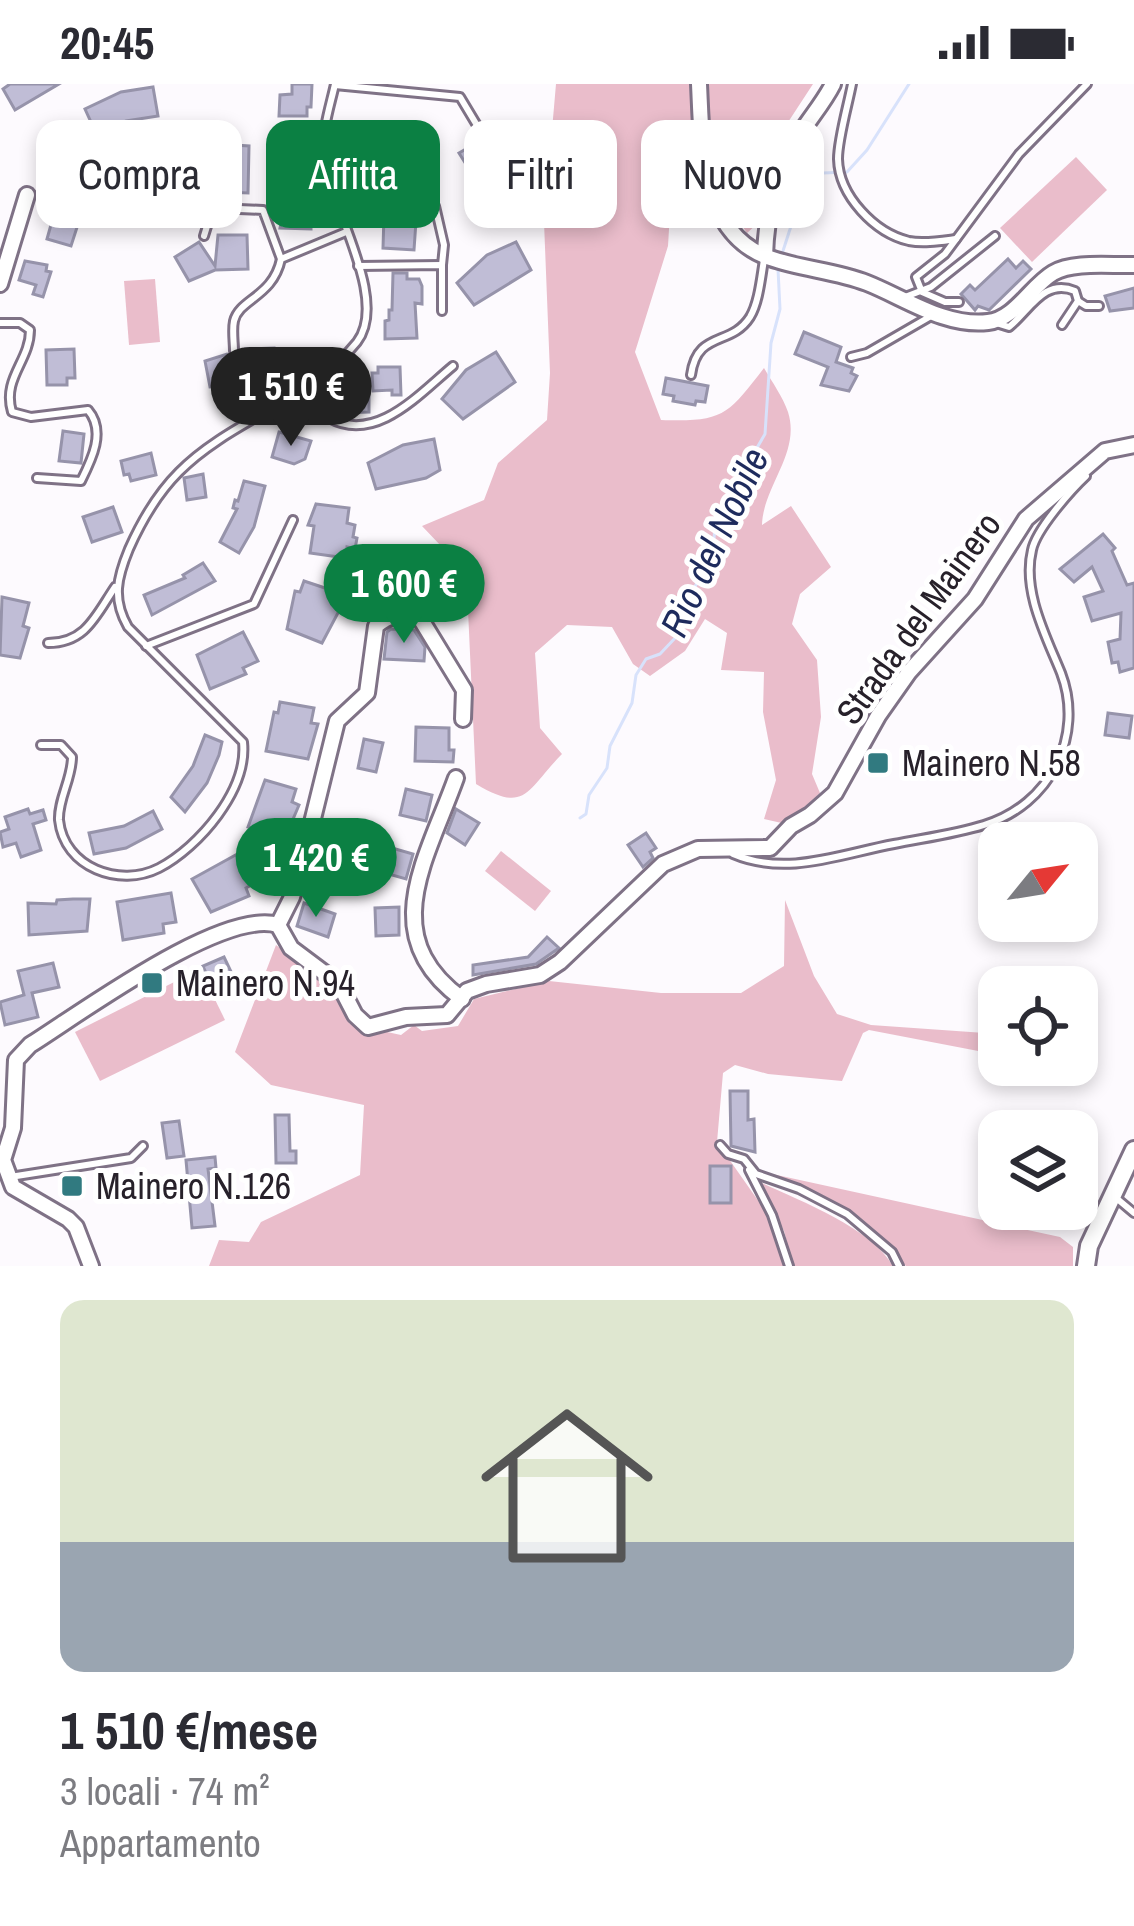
<!DOCTYPE html>
<html lang="it">
<meta charset="utf-8">
<style>
:root{--surface:#fff;--page:#f2f2f3;--text:#2b2b33;--muted:#7c7c81;--accent:#0b8043}
body{margin:0;font-family:"Archivo Narrow",sans-serif;background:var(--page);color:var(--text);height:100vh;display:flex;flex-direction:column;font-size:45px;white-space:nowrap}
*{box-sizing:border-box;margin:0}
p{font-size:39px;color:var(--muted)}
.icon{flex:none;width:66px;height:66px;fill:none;stroke:currentColor;stroke-width:2;stroke-linecap:round;stroke-linejoin:round}
.map{position:relative;height:1182px;overflow:hidden}
.sheet{display:flex;flex-direction:column;background:var(--surface);flex:1}
.sheet>*{flex:none}
.top-card{position:absolute;left:36px;top:36px;width:1062px;height:108px;display:flex;gap:24px}
.needle{width:78px;rotate:60deg}
.tools{position:absolute;left:978px;top:738px;display:grid;gap:24px}
.tools a{display:grid;place-items:center;width:120px;height:120px;border-radius:24px;background:var(--surface);box-shadow:0 6px 18px #0003;font-size:60px}
.price{position:absolute;translate:-50% -102px;padding:0 27px;border-radius:42px;background:var(--accent);color:#fff;font-size:39px;line-height:78px;filter:drop-shadow(0 3px 6px #0008)}
.price::after{content:'';position:absolute;left:50%;top:72px;width:36px;height:27px;margin-left:-18px;background:inherit;clip-path:polygon(0 0,100% 0,50% 100%)}
.price.on{background:#222;color:#fff}
ul{padding:0;list-style:none}
li{display:grid;align-content:center;gap:24px;height:636px;padding:0 60px}
li span{display:grid;place-items:center;height:372px;border-radius:24px;color:#555}
li>.icon{margin-inline-start:auto}
span .icon{width:216px;height:216px;fill:#fffc;stroke-width:1}
li b{font-size:51px}
.tag{padding:0 42px;border-radius:24px;background:var(--surface);box-shadow:0 6px 18px #0003;font-size:42px;line-height:108px}
.tag.on{background:var(--accent);color:#fff}
.status{display:flex;justify-content:space-between;align-items:center;height:84px;padding:0 60px;background:var(--surface);direction:ltr}
.status svg{height:33px;fill:currentColor}
.map>svg:first-child{display:block}
</style>
<div class="status"><b>20:45</b><svg viewBox="0 0 49 12"><path d="M0 12V9h3v3zM5 12V6h3v6zM10 12V3h3v9zM15 12V0h3v12zM26 1h20v11H26zM47 4h2v5h-2z"/></svg></div>
<div class="map">
<svg width="1134" height="1182" viewBox="0 0 1134 1182">
<rect width="100%" height="100%" fill="#fdfafe"/>
<!-- green -->
<g fill="#eabdcb">
<path d="M556,0h257l-34,52 4,6 -23,52 -3,30 -10,9 -22,-32 -22,-72 -29,15 -6,102 -33,106 26,68c62,2 66,-4 103,-52 8,14 19,29 24,44 13,41 -25,74 -26,113l29,-19 40,61 -31,27 -8,30 25,36 4,57 -9,57 8,19 -34,31 -22,-5 12,-39 -13,-68 1,-40 -43,-2 6,-37 -22,-14 -20,32 -35,25 -17,-12 -21,-37 -45,-2 -32,28 5,75 22,26c-36,37 -36,60 -86,30l-8,-174 -7,-43 -39,-41 62,-26 14,-37 49,-43 3,-47 -6,-151z"/>
<path d="M1076,73l31,33 -75,72 -32,-34z"/>
<path d="M155,195l5,63 -31,3 -5,-64z"/>
<path d="M501,767l50,40 -16,20 -50,-40z"/>
<path d="M785,816l29,76 23,38 34,11 128,9v21l-130,-25 -6,3 -21,48 -74,-7 -33,-9 -12,8 -6,69 52,74 16,50h-576l10,-26 30,2 12,-20 99,-47 4,-70 -93,-20 -36,-33 41,-107 54,40 20,39 51,11 13,-10 8,6 36,-5 16,-27 75,-18 112,12h80l43,-27z"/>
<path d="M200,885l25,51 -125,61 -25,-49z"/>
<path d="M758,1087l302,66 13,10v19h-167l-58,-55z"/>
<path d="M758,1097c40,19 113,46 135,85h-100l-9,-35z"/>
</g>
<g fill="none" stroke-linecap="round" stroke-linejoin="round">
<!-- stream -->
<g stroke="#d8e2fb" stroke-width="3">
<path d="M782,170l20,-62 21,-19 24,-1 20,-22 42,-66"/>
<path d="M580,734l6,-4 3,-19 18,-27 3,-22 22,-43 4,-28 10,-16 14,-5 17,-18 -1,-8 37,-80 3,-30 49,-84 6,-91 9,-34 -2,-40"/>
</g>
</g>
<!-- building -->
<g fill="#c0bdd6" stroke="#9693aa" stroke-width="3">
<path d="M10,0h49l-44,26 -12,-21z"/>
<path d="M292,0h20l-1,23h-4v9h-28l1,-21 12,-1z"/>
<path d="M153,3l5,29 -32,5 -30,12 -11,-24 36,-17z"/>
<path d="M348,41l39,1 -1,24h-8v9l-31,-5z"/>
<path d="M533,47l1,32 -33,3 -10,7 -2,-5 -15,9 -15,-24 26,-15 16,26 -1,-32z"/>
<path d="M234,61l15,1 -1,47 -22,-1v-13l-25,-1v-21l32,1z"/>
<path d="M293,78h17l1,67 -31,-1 6,-27v-31h7z"/>
<path d="M99,84l22,7 -7,24 -22,-7z"/>
<path d="M403,103v34h13l-2,29 -31,-2 1,-33h-11v-27z"/>
<path d="M62,129l18,5 -9,28 -24,-7 5,-18 8,2z"/>
<path d="M218,151h29l1,34 -33,1 -26,11 -14,-24 24,-15 16,24z"/>
<path d="M516,158l15,28 -57,35 -17,-22 30,-28z"/>
<path d="M1008,175l8,9 7,-7 8,8 -42,41 -11,-4 -3,4 -14,-16 9,-9 5,5z"/>
<path d="M25,177l22,4 -1,6 5,1 -8,25 -10,-3 3,-9 -17,-5z"/>
<path d="M393,189h14v6h12l3,7v18l-7,-1 2,35 -32,1v-18l4,-1v-10h3z"/>
<path d="M1134,204v20l-24,3 -5,-15z"/>
<path d="M804,248l37,15 -5,15 17,6 -2,5 6,3 -8,15 -28,-6 7,-18 -33,-13z"/>
<path d="M274,264v34l-64,5 -5,-26 22,-7 10,4 8,-9z"/>
<path d="M74,265l1,29h-8v7h-20l-1,-35z"/>
<path d="M496,268l19,30 -52,37 -21,-20 24,-29z"/>
<path d="M378,283h22l1,28h-9v-5l-19,1 -1,-18h6z"/>
<path d="M666,294l42,8 -3,16 -9,-1 -1,4 -22,-4 1,-5 -11,-2z"/>
<path d="M344,301h25v27l-33,1v-22h8z"/>
<path d="M63,347l21,3 -3,29 -22,-2z"/>
<path d="M279,348l32,9 -6,18 -11,5 -22,-7z"/>
<path d="M434,355l6,31 -14,8 -50,11 -8,-26 35,-18z"/>
<path d="M151,369l5,22 -25,6 -2,-7 -5,1 -3,-14z"/>
<path d="M203,390l3,23 -19,3 -3,-22z"/>
<path d="M244,397l21,5 -11,41 -15,26 -19,-11 17,-33 -4,-1 2,-8 3,1z"/>
<path d="M316,420l33,4 -2,15 8,2 -2,12 4,1 -2,11 -8,-2 -1,11 -36,-5 4,-27 -6,-1z"/>
<path d="M113,423l9,25 -30,10 -9,-25z"/>
<path d="M1103,450l12,14 -3,3 15,34 7,-2v85l-14,4 -2,-10 -6,1 -4,-21 12,-3 1,-26 -29,8 -8,-24 19,-6 -11,-24 -18,15 -14,-13z"/>
<path d="M203,479l12,18 -63,34 -8,-20 41,-17 -2,-3z"/>
<path d="M304,497l33,11 -5,12 8,5 -18,34 -35,-14 8,-38 5,1z"/>
<path d="M2,513l27,6 -6,23 6,2 -9,30 -20,-3z"/>
<path d="M391,545l23,1 11,17 -1,14 -40,-2 3,-27z"/>
<path d="M243,548l15,29 -15,7 3,6 -36,15 -13,-34z"/>
<path d="M280,618l34,6 -3,15 7,1 -10,35 -42,-8 8,-39 4,1z"/>
<path d="M1108,629l24,3 -3,22 -24,-3z"/>
<path d="M416,643l33,1v22h5l-1,12 -38,-1z"/>
<path d="M205,651l17,7 -3,13 -12,28 -22,29 -14,-15 22,-31z"/>
<path d="M364,655l19,4 -7,29 -18,-4z"/>
<path d="M265,696l31,9 -4,13 7,3 -14,33 -37,-11z"/>
<path d="M406,705l26,6 -6,26 -26,-6z"/>
<path d="M28,725l2,5 13,-4 3,10 -13,4 8,26 -20,7 -5,-14 -13,4 -3,-15 9,-3 -4,-12z"/>
<path d="M456,725l23,14 -14,22 -18,-12z"/>
<path d="M153,727l9,18 -36,19 -32,6 -5,-21 35,-7z"/>
<path d="M646,749l10,15 -6,4 3,6 -10,9 -15,-22z"/>
<path d="M392,764l21,6 -7,25 -21,-6z"/>
<path d="M241,768l16,30 -11,6 3,8 -38,16 -19,-33z"/>
<path d="M171,809l5,29 -13,2 1,9 -41,7 -6,-38z"/>
<path d="M73,815h17l-3,32 -58,4 -1,-32 28,1 1,-4z"/>
<path d="M304,819l31,11 -7,23 -31,-11z"/>
<path d="M399,823v28l-23,1 -1,-28z"/>
<path d="M547,853l12,11 -23,16 -63,11v-10l55,-8z"/>
<path d="M224,873l10,21 -22,9 -9,-21z"/>
<path d="M53,879l6,24 -27,6 6,24 -33,8 -5,-23 24,-7 -6,-24z"/>
<path d="M730,1007h18v29l6,-1 1,33 -24,-6z"/>
<path d="M275,1031h14l1,36h6v12h-20z"/>
<path d="M179,1037l5,35 -17,2 -5,-35z"/>
<path d="M215,1073l1,11 -8,1 7,57 -23,2 -6,-68z"/>
<rect x="710" y="1082" width="21" height="37"/>
</g>
<g fill="none" stroke-linecap="round" stroke-linejoin="round">
<!-- service casing -->
<g stroke="#7f7286" stroke-width="12">
<g id="service">
<path d="M852,0c-4,21 -14,55 -14,75 1,37 37,74 71,82 15,3 32,0 47,-2"/>
<path d="M335,1l125,12 21,35"/>
<path d="M435,122l9,39 -2,20"/>
<path d="M204,152l8,-26 5,-2 46,2 18,49"/>
<path d="M358,182l84,-1v46"/>
<path d="M905,213l26,-10 64,-51"/>
<path d="M1078,217l8,5h13"/>
<path d="M959,218h-14l-23,-10 -6,-15 29,-23 74,-100 68,-70"/>
<path d="M0,239h20l10,7c0,31 -28,48 -18,82l19,5 57,-7c18,21 4,49 -7,71l-44,-3"/>
<path d="M996,239l13,4c21,-17 35,-49 66,-36l3,10 -16,24"/>
<path d="M234,267c0,-9 -2,-21 0,-30 5,-22 39,-24 47,-62l65,-27"/>
<path d="M851,273l16,-4 64,-37"/>
<path d="M328,284l1,50c47,26 90,-24 124,-52"/>
<path d="M691,291c6,-45 40,-28 59,-58 9,-15 11,-40 14,-57"/>
<path d="M48,559c38,0 48,-28 67,-56"/>
<path d="M146,562l108,-42 39,-84"/>
<path d="M41,661h20l11,12c0,22 -14,42 -13,63 5,48 61,68 100,48 40,-21 89,-78 84,-126l-115,-115c-16,-28 -11,-49 1,-78 12,-27 29,-56 50,-77 51,-52 131,-71 178,-130 33,-43 -28,-137 -33,-185 -3,-25 6,-50 11,-73"/>
<path d="M733,770c54,23 107,0 161,-10 30,-6 61,-10 90,-19 66,-20 101,-89 77,-152 -15,-37 -39,-82 -29,-123 4,-20 38,-59 54,-74"/>
<path d="M720,1061l8,9 16,5 12,15 43,15 48,25 45,38 7,14"/>
<path d="M749,1086l23,45 17,51"/>
<path d="M10,1093l121,-19 12,-12"/>
<path d="M1115,1113l19,16"/>
</g>
</g>
<!-- minor casing -->
<g stroke="#7f7286" stroke-width="20">
<g id="minor">
<path d="M699,0c3,61 1,150 71,174 31,11 66,13 97,25 38,15 78,44 121,39 27,-3 43,-36 65,-49 20,-12 58,-7 81,-8"/>
<path d="M765,172c1,-40 11,-81 32,-117 11,-19 26,-35 36,-55"/>
<path d="M0,200l27,-89"/>
<path d="M456,694c-29,81 -81,158 6,221"/>
<path d="M278,841l14,-28 12,-42 33,-134 30,-28 9,-67c14,-12 26,-13 44,-8l44,72 -1,29"/>
<path d="M91,1182l-15,-39 -8,-8 -55,-32 -10,-27 10,-32 3,-68 14,-15c51,-32 193,-137 248,-120l13,23 48,36 16,31 13,12 38,-10 41,-2 20,-24 19,-7 54,-9 20,-13 103,-98 35,-15 72,-1 21,-22 19,-11 25,-22 43,-77 31,-44 66,-73 51,-80 79,-68 29,-6"/>
</g>
</g>
<!-- tertiary casing -->
<g stroke="#7f7286" stroke-width="22">
<path id="tertiary" d="M1086,1182l3,-20 45,-96"/>
</g>
<!-- service -->
<use href="#service" stroke="#fff" stroke-width="6"/>
<!-- minor -->
<use href="#minor" stroke="#fff" stroke-width="14"/>
<!-- tertiary -->
<use href="#tertiary" stroke="#fff" stroke-width="16"/>
</g>
<!-- markers -->
<g fill="#317a80" stroke="#fff" stroke-width="4.5">
<rect x="866" y="667" width="24" height="24" rx="6"/>
<rect x="140" y="887" width="24" height="24" rx="6"/>
<rect x="60" y="1090" width="24" height="24" rx="6"/>
</g>
<g text-anchor="middle" dominant-baseline="central" stroke-width="10" stroke-linejoin="round" paint-order="stroke">
<!-- street labels -->
<g font-size="36" fill="#27212a" stroke="#fff">
<text transform="translate(918 534) rotate(-54)">Strada del Mainero</text>
</g>
<!-- poi labels -->
<g font-size="36" fill="#27212a" stroke="#fff" text-anchor="start">
<text x="902" y="679">Mainero N.58</text>
<text x="176" y="899">Mainero N.94</text>
<text x="96" y="1102">Mainero N.126</text>
</g>
<!-- water labels -->
<g font-size="39" font-style="italic" fill="#1e2b5d" stroke="#fff">
<text transform="translate(714 458) rotate(-65)">Rio del Nobile</text>
</g>
</g>
</svg>
<div class="tools">
<a><svg class="needle" viewBox="-14 -14 28 28"><path d="M0-13l5 13h-10z" fill="#e53935"/><path d="M0 13l5-13h-10z" fill="#7c7c81"/></svg></a>
<a><svg class="icon" aria-label="locate" viewBox="0 0 24 24"><circle cx="12" cy="12" r="6"/><path d="M12 2v4M12 18v4M2 12h4M18 12h4"/></svg></a>
<a><svg class="icon" aria-label="layers" viewBox="0 0 24 24"><path d="M12 4l9 5-9 5-9-5zM3 14l9 5 9-5"/></svg></a>
</div>
<b class="price on" style="left:291px;top:365px">1 510 €</b>
<b class="price" style="left:404px;top:562px">1 600 €</b>
<b class="price" style="left:316px;top:836px">1 420 €</b>
<div class="top-card">
<a class="tag">Compra</a>
<a class="tag on">Affitta</a>
<a class="tag">Filtri</a>
<a class="tag">Nuovo</a>
</div>
</div>
<section class="sheet">
<ul>
<li><span style="background:linear-gradient(#dfe7d0 65%,#9aa5b1 0)"><svg class="icon" aria-label="home" viewBox="0 0 24 24"><path d="M3 11l9-7 9 7M6 9v11h12V9"/></svg></span><div><b>1 510 €/mese</b><p>3 locali · 74 m²</p><p>Appartamento</p></div></li>
</ul>
</section>
